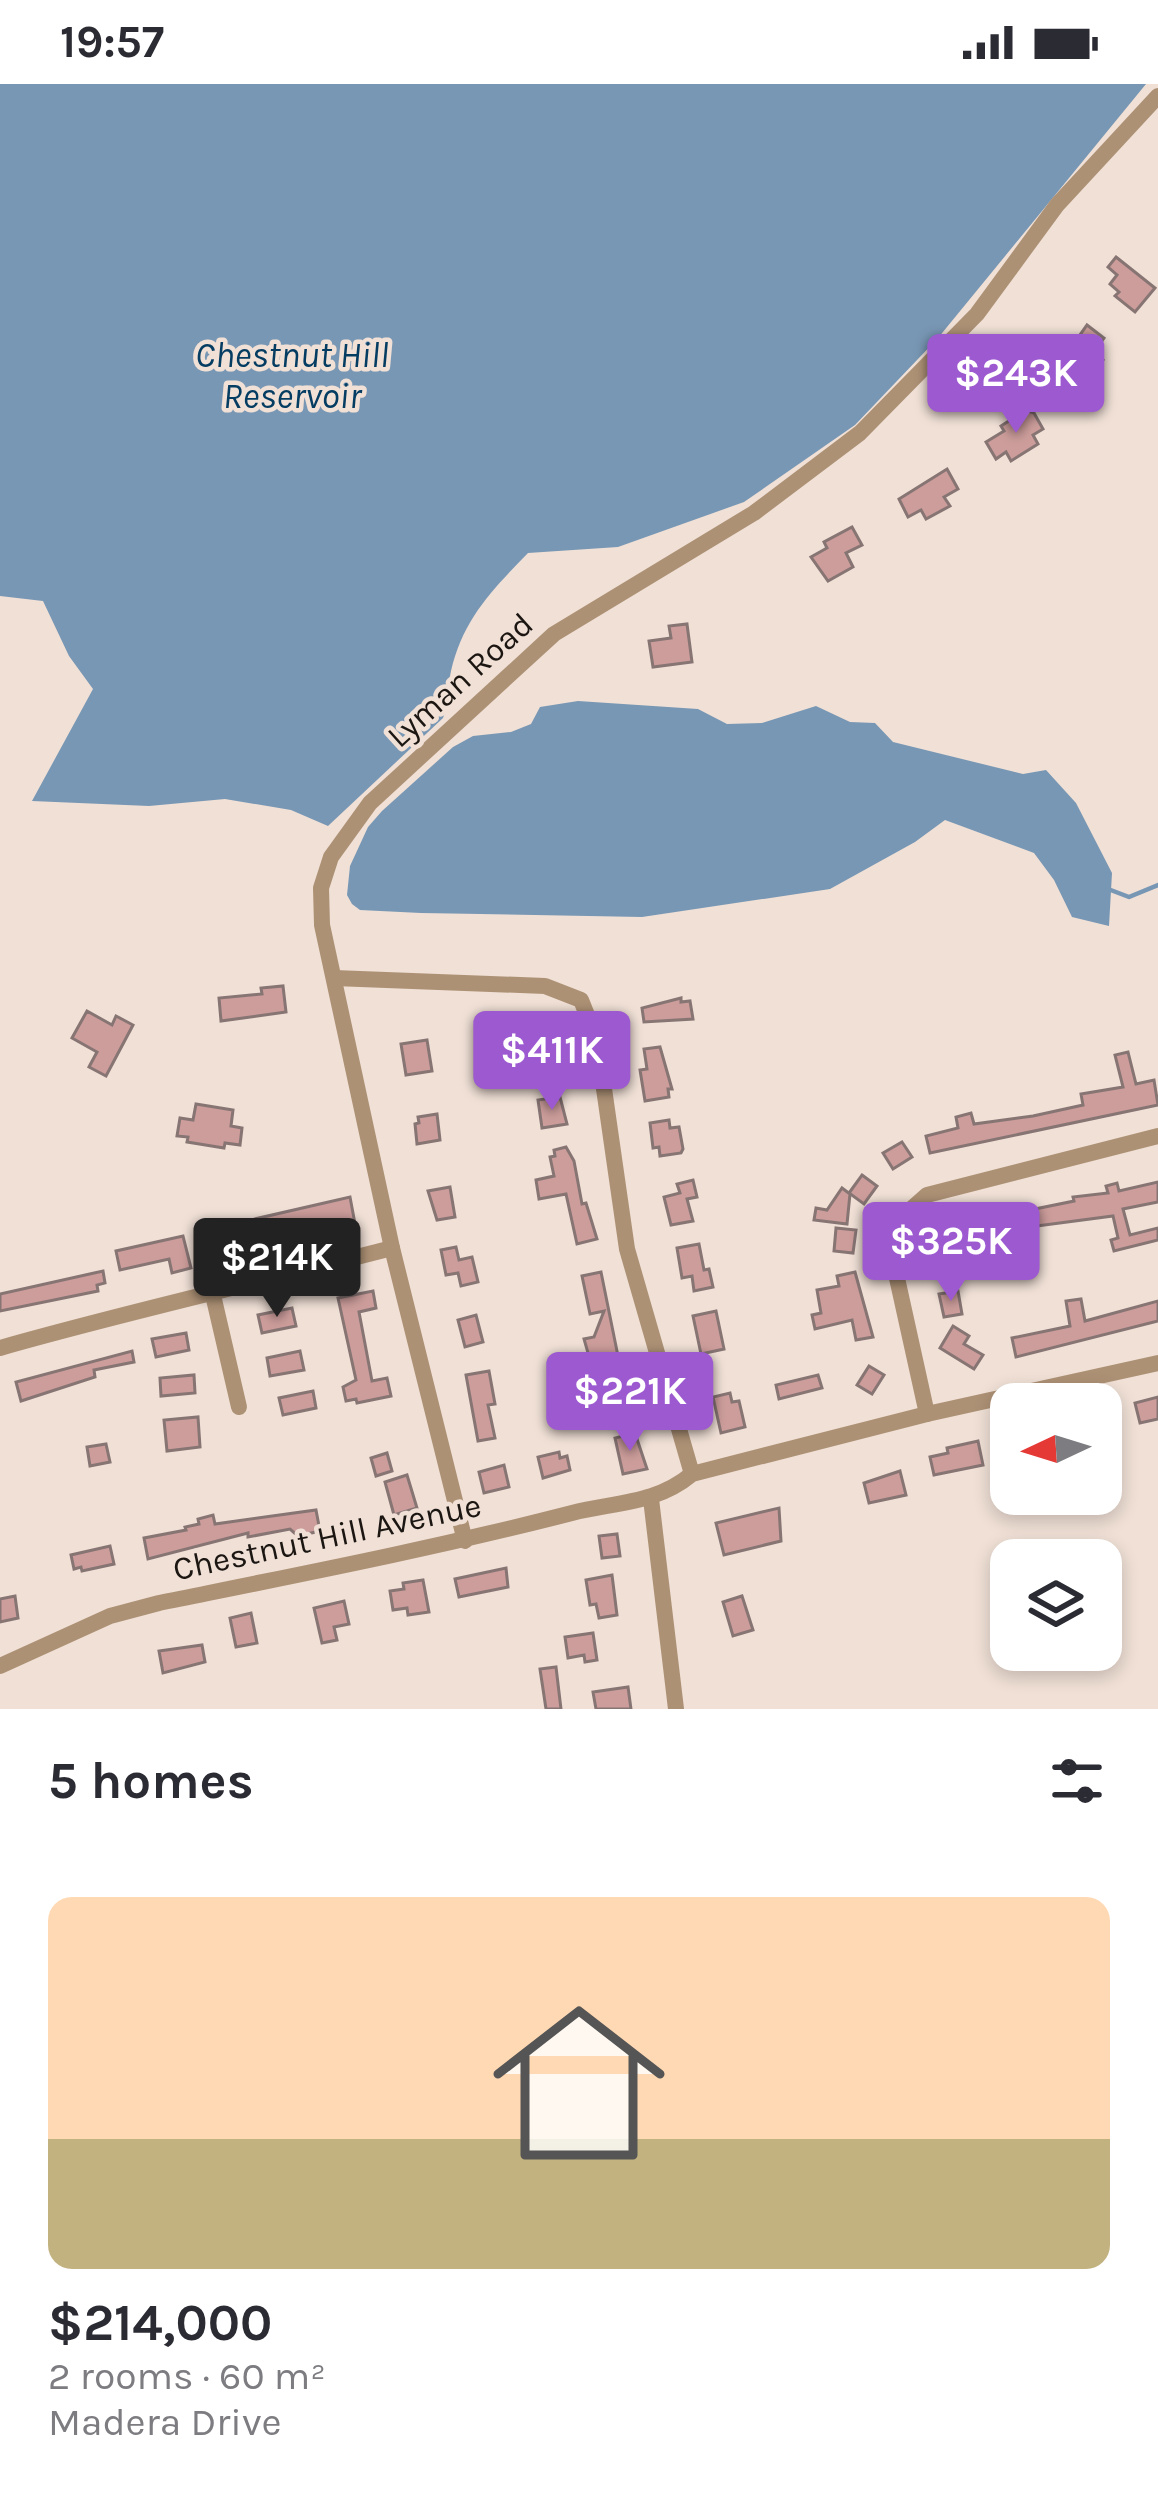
<!DOCTYPE html>
<meta charset="utf-8">
<style>
:root{--surface:#fff;--page:#f2f2f3;--text:#2b2b33;--muted:#7c7c81;--accent:#9d5ad0}
body{margin:0;font-family:Karla,sans-serif;background:var(--page);color:var(--text);height:100vh;display:flex;flex-direction:column;font-size:45px;white-space:nowrap}
*{box-sizing:border-box;margin:0}
p{font-size:39px;color:var(--muted)}
.icon{flex:none;width:66px;height:66px;fill:none;stroke:currentColor;stroke-width:2;stroke-linecap:round;stroke-linejoin:round}
.map{position:relative;height:1625px;overflow:hidden}
.details{display:flex;flex-direction:column;background:var(--surface);flex:1}
.details>*{flex:none}
.needle{width:78px;rotate:266deg}
.buttons{position:absolute;left:990px;top:1299px;display:grid;gap:24px}
.buttons a{display:grid;place-items:center;width:132px;height:132px;border-radius:24px;background:var(--surface);box-shadow:0 6px 18px #0003;font-size:60px}
.price{position:absolute;translate:-50% -102px;padding:0 27px;border-radius:12px;background:var(--accent);color:#fff;font-size:39px;line-height:78px;filter:drop-shadow(0 3px 6px #0008)}
.price::after{content:'';position:absolute;left:50%;top:72px;width:36px;height:27px;margin-left:-18px;background:inherit;clip-path:polygon(0 0,100% 0,50% 100%)}
.price.current{background:#222;color:#fff}
ul{padding:0;list-style:none}
li{display:grid;align-content:center;gap:24px;height:636px;padding:0 48px}
li span{display:grid;place-items:center;height:372px;border-radius:24px;color:#555}
li>.icon{margin-inline-start:auto}
span .icon{width:216px;height:216px;fill:#fffc;stroke-width:1}
li b{font-size:51px}
h2{display:flex;justify-content:space-between;align-items:center;height:144px;padding:0 48px;font-size:51px}
.status{display:flex;justify-content:space-between;align-items:center;height:84px;padding:0 60px;background:var(--surface);direction:ltr}
.status svg{height:33px;fill:currentColor}
.map>svg:first-child{display:block}
</style>
<div class="status"><b>19:57</b><svg viewBox="0 0 49 12"><path d="M0 12V9h3v3zM5 12V6h3v6zM10 12V3h3v9zM15 12V0h3v12zM26 1h20v11H26zM47 4h2v5h-2z"/></svg></div>
<div class="map">
<svg width="1158" height="1625" viewBox="0 0 1158 1625">
<rect width="100%" height="100%" fill="#f0e0d6"/>
<!-- water -->
<g fill="#7897b4">
<path d="M0,0h1146l-208,254 -83,87 -111,77 -126,45 -90,6c-36,37 -65,66 -77,118 -4,17 -1,31 -8,47l-115,108 -37,-16 -66,-11 -76,7 -117,-5 61,-112 -24,-33 -26,-55 -43,-5z"/>
<path d="M578,617l120,8 29,15 35,-1 54,-17 34,16 25,1 18,19 130,32 23,-4 30,33 36,70 -3,53 -37,-9 -18,-37 -20,-27 -89,-33 -30,22 -85,47 -188,28 -221,-4 -61,-3 -8,-6 -5,-9 3,-29 18,-39 14,-16 71,-64 20,-11 38,-4 20,-8 9,-17z"/>
</g>
<g fill="none" stroke-linecap="round" stroke-linejoin="round">
<!-- stream -->
<path stroke="#7897b4" stroke-width="4.5" d="M1108,805l21,8 29,-12"/>
</g>
<!-- building -->
<g fill="#cc9d9b" stroke="#877574" stroke-width="3">
<path d="M1116,173l39,31 -20,24 -20,-16 4,-4 -9,-8 7,-9 -9,-8z"/>
<path d="M1087,241l17,13 -10,14 9,8 -18,24 -10,-7 -7,7 -14,-12z"/>
<path d="M1026,326l8,3 9,16 -10,6 5,9 -27,17 -5,-9 -10,7 -10,-17 18,-11 -3,-5z"/>
<path d="M947,385l11,20 -14,8 6,9 -24,13 -5,-9 -13,7 -9,-18z"/>
<path d="M852,443l10,18 -16,8 7,14 -25,14 -17,-24 16,-9 -3,-6z"/>
<path d="M687,540l5,38 -39,5 -4,-26 22,-3 -2,-12z"/>
<path d="M283,902l3,26 -65,9 -2,-23 43,-4 -1,-6z"/>
<path d="M681,914v4l9,-1 3,18 -49,3 -2,-14z"/>
<path d="M87,927l25,14 4,-9 17,9 -27,51 -17,-9 8,-15 -25,-14z"/>
<path d="M561,952l3,26 -30,3 -1,-6 -16,2 -2,-20z"/>
<path d="M427,956l5,31 -26,4 -5,-31z"/>
<path d="M660,963l12,42h-4l1,8 -24,4 -5,-31 7,-1 -3,-20z"/>
<path d="M1128,968l8,32 18,-4 4,25 -228,48 -4,-17 32,-8 -2,-11 15,-4 3,11 59,-8 50,-11 -2,-11 42,-7 -8,-32z"/>
<path d="M560,1013l7,27 -25,4 -4,-28z"/>
<path d="M196,1020l37,6 -2,16 11,2 -2,17 -15,-2 -1,5 -37,-6 1,-5 -11,-1 3,-18 13,2z"/>
<path d="M437,1030l3,26 -23,4 -2,-20 4,-1 -1,-6z"/>
<path d="M669,1036l1,8 9,-1 4,22 -2,4 -21,3 -1,-9 -6,1 -3,-25z"/>
<path d="M902,1058l10,15 -19,12 -10,-16z"/>
<path d="M566,1063l8,14 8,43 4,-1 11,36 -20,5 -11,-50 -27,5 -3,-19 18,-4 -4,-19 5,-1 -1,-6z"/>
<path d="M862,1091l15,11 -13,18 -15,-11z"/>
<path d="M693,1096l4,17 -10,2 6,22 -22,4 -7,-28 16,-4 -3,-9z"/>
<path d="M1158,1098v20l-35,7 7,26 28,-7v12l-44,11 -3,-11 7,-2 -5,-22 -99,13 1,4 -25,4 -4,-18 88,-18 -1,-4 35,-4 -2,-7 11,-3 2,8z"/>
<path d="M450,1103l5,30 -18,3 -9,-29z"/>
<path d="M842,1104l8,6 -3,30 -33,-4 2,-12 11,2z"/>
<path d="M350,1113l6,32 -55,13 -3,-14 -69,15 3,16 -18,4 -7,-33z"/>
<path d="M836,1144l20,2 -3,23 -19,-2z"/>
<path d="M941,1147l16,11 -13,21 -17,-11z"/>
<path d="M183,1152l8,32 -19,5 -3,-14 -49,11 -4,-19z"/>
<path d="M699,1160l5,26 5,-1 4,18 -19,4 -2,-15 -10,2 -5,-30z"/>
<path d="M456,1163l3,13 13,-3 6,25 -17,4 -3,-13 -12,2 -5,-25z"/>
<path d="M103,1187l2,12 -8,2 1,6 -98,20v-17z"/>
<path d="M601,1188l19,94 5,-2 2,11 3,38 -21,2 -2,-29 -14,2 -3,-13 4,-1 -10,-35 10,-2 10,-26 -14,3 -8,-38z"/>
<path d="M855,1188l18,65 -17,3 -4,-20 -37,9 -3,-14 9,-2 -4,-23 22,-4 -2,-10z"/>
<path d="M373,1207l3,17 -17,4 13,69 15,-3 4,18 -34,7 -1,-4 -10,2 -3,-14 13,-7 -18,-82z"/>
<path d="M958,1207l4,23 -18,3 -5,-23z"/>
<path d="M1081,1215l4,22 73,-20v20l-142,36 -4,-19 58,-12 -4,-25z"/>
<path d="M292,1224l4,18 -34,7 -4,-18z"/>
<path d="M716,1227l8,38 -23,5 -8,-38z"/>
<path d="M476,1231l7,27 -18,5 -7,-27z"/>
<path d="M953,1242l16,10 -5,8 19,11 -9,14 -34,-21z"/>
<path d="M186,1249l3,17 -33,7 -4,-18z"/>
<path d="M132,1267l2,11 -40,8 1,7 -74,24 -5,-19z"/>
<path d="M300,1267l4,19 -34,6 -3,-18z"/>
<path d="M869,1282l15,9 -12,19 -15,-9z"/>
<path d="M489,1287l6,33 -7,1 7,33 -17,3 -12,-66z"/>
<path d="M194,1291l1,18 -34,3 -1,-18z"/>
<path d="M818,1291l4,13 -43,11 -3,-14z"/>
<path d="M313,1307l3,17 -33,7 -4,-17z"/>
<path d="M730,1309l2,9 7,-1 6,26 -24,6 -8,-36z"/>
<path d="M1158,1313v22l-18,4 -5,-20z"/>
<path d="M198,1333l2,30 -33,4 -3,-31z"/>
<path d="M635,1349l12,36 -24,5 -8,-36z"/>
<path d="M978,1357l5,24 -49,10 -4,-18 18,-4 -1,-5z"/>
<path d="M106,1360l4,18 -20,4 -3,-19z"/>
<path d="M559,1368l1,6 7,-2 3,14 -27,8 -5,-21z"/>
<path d="M387,1369l5,18 -16,5 -5,-18z"/>
<path d="M504,1381l5,22 -25,6 -5,-21z"/>
<path d="M900,1387l6,24 -37,8 -5,-20z"/>
<path d="M407,1391l10,33 -23,7 -9,-33z"/>
<path d="M779,1424l2,33 -57,14 -8,-32z"/>
<path d="M316,1426l4,21 -22,5 -8,-7 -42,8v-4l-100,26 -4,-21 42,-8 -1,-3 14,-3 -1,-5 15,-4 2,9z"/>
<path d="M617,1450l3,22 -18,2 -3,-22z"/>
<path d="M110,1462l4,18 -32,7 -1,-4 -7,2 -3,-14z"/>
<path d="M506,1484l2,19 -49,10 -4,-18z"/>
<path d="M612,1491l5,40 -18,3 -3,-14 -6,1 -4,-25z"/>
<path d="M423,1496l6,32 -21,3 -1,-7 -14,2 -3,-19 14,-2 -1,-6z"/>
<path d="M15,1512l3,22 -18,4v-23z"/>
<path d="M742,1512l11,34 -20,6 -10,-34z"/>
<path d="M344,1517l5,23 -15,3 3,13 -15,3 -8,-35z"/>
<path d="M251,1529l6,30 -21,4 -6,-29z"/>
<path d="M593,1549l4,27 -12,2 -1,-7 -16,3 -3,-21z"/>
<path d="M202,1561l3,17 -42,11 -4,-22z"/>
<path d="M556,1583l5,42h-15l-6,-40z"/>
<path d="M628,1603l3,22h-35l-3,-17z"/>
</g>
<g fill="none" stroke-linecap="round" stroke-linejoin="round">
<!-- minor -->
<g stroke="#ad9175" stroke-width="16">
<path d="M334,894l211,8 36,14 16,40 30,209 65,225"/>
<path d="M213,1211l26,112"/>
<path d="M0,1264c130,-37 261,-66 392,-100"/>
<path d="M927,1330l-36,-163 9,-32 27,-24 231,-59"/>
<path d="M651,1415l25,210"/>
<path d="M465,1457l-73,-293 -70,-323 -1,-37 10,-31 39,-54 184,-169 200,-121 106,-80 117,-119 80,-109 101,-109"/>
<path d="M0,1582l110,-50 49,-13c138,-28 277,-55 413,-90 44,-11 84,-9 120,-39l235,-60 231,-51"/>
</g>
</g>
<g text-anchor="middle" dominant-baseline="central" stroke-width="9" stroke-linejoin="round" paint-order="stroke">
<!-- street labels -->
<g font-size="33" fill="#1b1612" stroke="#f0e0d6">
<text transform="translate(460 596) rotate(-42)">Lyman Road</text>
<text transform="translate(327 1453) rotate(-12)">Chestnut Hill Avenue</text>
</g>
<!-- water labels -->
<g font-size="36" font-style="italic" fill="#053c62" stroke="#f0e0d6">
<text x="292" y="271">Chestnut Hill<tspan x="292" dy="41">Reservoir</tspan></text>
</g>
</g>
</svg>
<div class="buttons">
<a><svg class="needle" viewBox="-14 -14 28 28"><path d="M0-13l5 13h-10z" fill="#e53935"/><path d="M0 13l5-13h-10z" fill="#7c7c81"/></svg></a>
<a><svg class="icon" aria-label="layers" viewBox="0 0 24 24"><path d="M12 4l9 5-9 5-9-5zM3 14l9 5 9-5"/></svg></a>
</div>
<b class="price" style="left:1016px;top:352px">$243K</b>
<b class="price" style="left:552px;top:1029px">$411K</b>
<b class="price" style="left:951px;top:1220px">$325K</b>
<b class="price current" style="left:277px;top:1236px">$214K</b>
<b class="price" style="left:630px;top:1370px">$221K</b>
</div>
<section class="details">
<h2>5 homes<svg class="icon" aria-label="filters" viewBox="0 0 24 24"><path d="M4 7h16M4 17h16"/><circle cx="9" cy="7" r="2"/><circle cx="15" cy="17" r="2"/></svg></h2>
<ul>
<li><span style="background:linear-gradient(#ffd9b3 65%,#c2b280 0)"><svg class="icon" aria-label="home" viewBox="0 0 24 24"><path d="M3 11l9-7 9 7M6 9v11h12V9"/></svg></span><div><b>$214,000</b><p>2 rooms · 60 m²</p><p>Madera Drive</p></div></li>
</ul>
</section>
